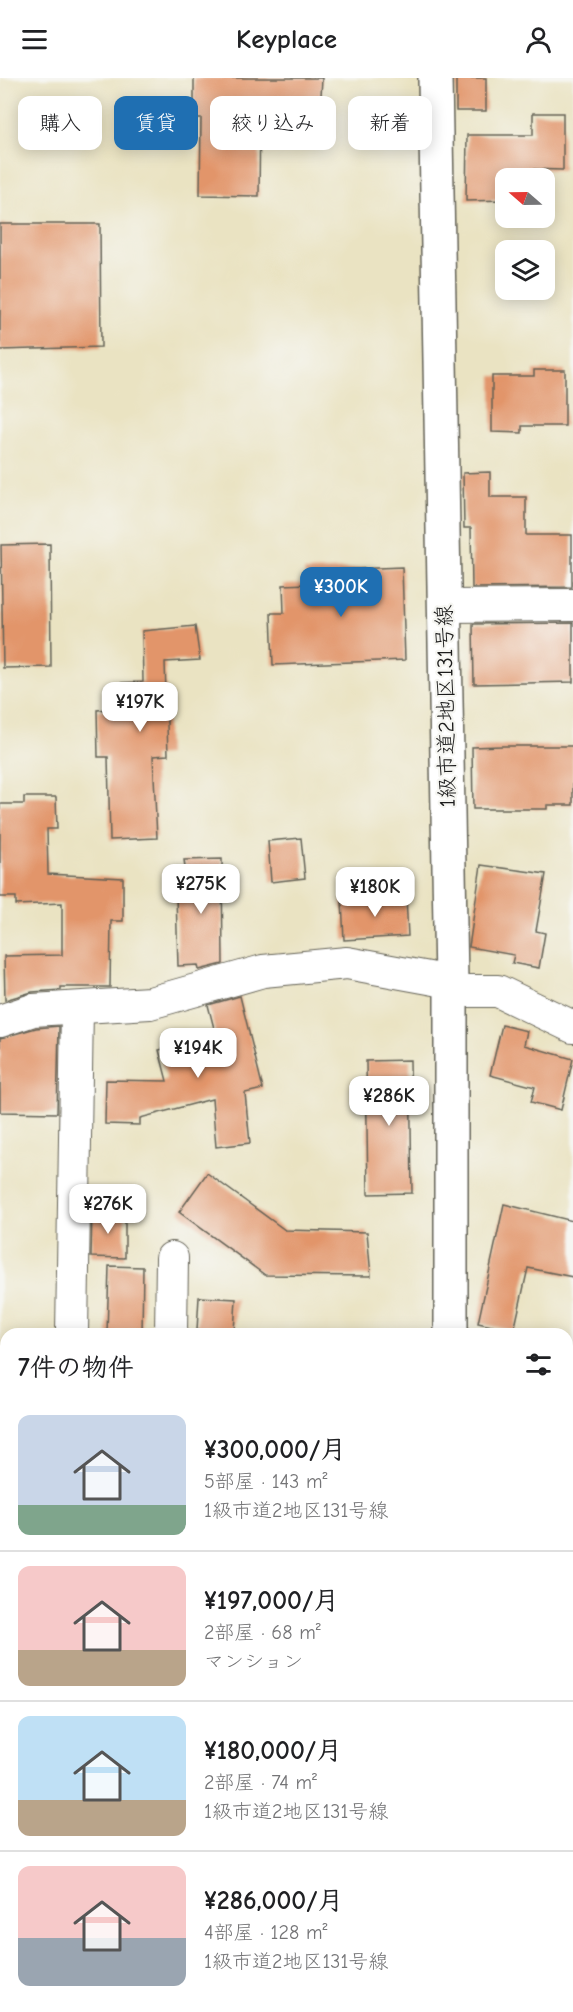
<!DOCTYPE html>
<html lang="ja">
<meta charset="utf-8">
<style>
:root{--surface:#fff;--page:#f2f2f2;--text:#202124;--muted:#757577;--line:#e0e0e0;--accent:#1f6fb2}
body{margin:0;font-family:"Comic Neue","Klee One",sans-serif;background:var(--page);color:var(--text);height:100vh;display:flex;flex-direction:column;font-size:22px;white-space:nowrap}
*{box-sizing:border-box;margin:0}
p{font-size:20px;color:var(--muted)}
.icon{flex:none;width:33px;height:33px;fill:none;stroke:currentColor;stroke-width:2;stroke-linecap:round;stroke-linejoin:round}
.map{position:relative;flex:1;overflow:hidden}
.drawer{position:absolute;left:0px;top:1250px;width:573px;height:686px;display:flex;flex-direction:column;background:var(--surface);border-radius:18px 18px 0 0;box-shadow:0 3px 15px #0003}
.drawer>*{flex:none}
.top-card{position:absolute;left:18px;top:18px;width:537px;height:54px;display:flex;gap:12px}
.needle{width:39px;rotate:290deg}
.controls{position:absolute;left:495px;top:90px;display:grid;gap:12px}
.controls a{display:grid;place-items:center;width:60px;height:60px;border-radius:12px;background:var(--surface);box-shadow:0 3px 15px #0003;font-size:30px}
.price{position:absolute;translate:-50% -51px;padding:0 14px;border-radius:12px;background:#fff;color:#222;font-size:20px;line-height:39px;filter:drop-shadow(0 2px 3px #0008)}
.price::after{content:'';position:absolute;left:50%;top:36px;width:18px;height:14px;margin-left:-9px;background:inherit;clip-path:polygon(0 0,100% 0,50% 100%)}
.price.on{background:var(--accent);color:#fff}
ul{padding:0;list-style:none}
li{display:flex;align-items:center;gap:18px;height:150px;padding:0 18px}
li+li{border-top:2px solid var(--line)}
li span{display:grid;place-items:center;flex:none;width:168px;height:120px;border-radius:12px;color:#555}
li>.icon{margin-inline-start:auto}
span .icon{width:72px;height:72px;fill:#fffc;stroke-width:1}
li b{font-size:26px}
h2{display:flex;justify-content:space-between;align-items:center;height:72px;padding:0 18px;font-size:26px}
.tag{padding:0 21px;border-radius:12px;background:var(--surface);box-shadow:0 3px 15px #0003;font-size:21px;line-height:54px}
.tag.on{background:var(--accent);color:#fff}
header{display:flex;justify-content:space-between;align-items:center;height:78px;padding:0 18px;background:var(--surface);font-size:27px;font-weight:600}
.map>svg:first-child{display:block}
</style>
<header><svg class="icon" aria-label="menu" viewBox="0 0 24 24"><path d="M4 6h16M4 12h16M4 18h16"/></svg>Keyplace<svg class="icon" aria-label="person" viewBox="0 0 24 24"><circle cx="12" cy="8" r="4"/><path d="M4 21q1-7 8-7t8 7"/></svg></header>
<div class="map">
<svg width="573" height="1934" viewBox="0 0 573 1934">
<rect width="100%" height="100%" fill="#f6f6f2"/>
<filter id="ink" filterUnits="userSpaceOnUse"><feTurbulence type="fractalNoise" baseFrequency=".0167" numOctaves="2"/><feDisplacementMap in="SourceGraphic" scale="12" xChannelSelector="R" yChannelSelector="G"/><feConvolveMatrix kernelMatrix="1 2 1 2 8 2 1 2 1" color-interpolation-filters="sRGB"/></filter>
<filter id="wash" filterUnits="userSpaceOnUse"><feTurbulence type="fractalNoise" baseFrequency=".008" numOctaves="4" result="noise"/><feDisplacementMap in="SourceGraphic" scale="24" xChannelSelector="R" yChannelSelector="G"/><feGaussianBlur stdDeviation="1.35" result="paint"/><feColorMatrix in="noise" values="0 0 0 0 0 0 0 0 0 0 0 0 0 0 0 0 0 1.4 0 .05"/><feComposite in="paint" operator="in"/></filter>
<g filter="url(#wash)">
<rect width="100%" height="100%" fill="#eae3c2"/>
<g id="blocks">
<!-- building -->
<g fill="#e2956a">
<path d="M194,0h128l-2,36 -60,1 -1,81 -59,-1 1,-77h-7z"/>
<rect x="456" y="0" width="30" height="33"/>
<path d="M533,35h30v57l-35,-1v9h-22v22l-40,1 1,-66h66z"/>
<path d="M0,146h100l1,123 -101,3z"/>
<path d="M534,292h31v56h-43v7l-30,-1v-56h42z"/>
<path d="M490,394v25h36v38h46v52l-100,1 -1,-60h-7l-1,-55z"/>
<path d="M50,466l1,123 -48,1 -2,-123z"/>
<path d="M402,489l3,93 -132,5 -2,-52h13l-1,-28 25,-1 -4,-13z"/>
<path d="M573,545v59l-99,2 -1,-60z"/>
<path d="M195,548l5,34 -35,2 3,93 -15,1 4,82 -47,2 -2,-83h-10l-1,-47 14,-1v-26l32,-1 -1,-51z"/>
<path d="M502,668h71v59h-26v4h-74l-1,-62z"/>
<path d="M24,719h32l1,32h-10l1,45 75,4v43h-12l-1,66h-49v3l-29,2 -27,8 -1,-44 58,-1v-52l-46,2v-8h-16v-93h24z"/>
<path d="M301,760l4,40 -34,4 -3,-41z"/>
<path d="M222,781l1,105 -24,6 -1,-5 -20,1 -2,-71h13l-5,-35z"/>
<path d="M481,787l65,9 -10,57 9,2 -6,35 -27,-5 2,-8 -45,-8z"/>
<path d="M406,819l2,39 -64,4 -2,-39z"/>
<path d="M240,918l23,93 -18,4 5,50 -34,4 -4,-48 -72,19v7l-35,-1 1,-44 61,1 -8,-31 57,-14 -8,-31z"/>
<path d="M502,947l25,6 -3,14 49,14 -12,51 -30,-8 4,-15 -45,-12z"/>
<path d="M59,948l-2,87 -57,-1v-74l36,-10z"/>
<path d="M410,982l2,133 -44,1 -2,-133z"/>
<path d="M207,1095l78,57 82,2 4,44 -106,-1 -86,-63z"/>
<path d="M504,1126l69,17v56l-45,-9 -14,63 -36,-8z"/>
<path d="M92,1134l33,1v45l-34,-1z"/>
<path d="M109,1188l34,1 -1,67h-35z"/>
<path d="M199,1219l37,2 -2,33 -37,-2z"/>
</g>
</g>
</g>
<g filter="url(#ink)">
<use href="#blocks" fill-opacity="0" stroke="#646256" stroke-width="1.5"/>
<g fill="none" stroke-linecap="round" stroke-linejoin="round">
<!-- street casing -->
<g stroke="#646256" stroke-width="34">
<g id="street">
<path d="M444,528l129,-1"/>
<path d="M451,913h47l75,36"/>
<path d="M0,943l33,-11 117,-7 113,-32 84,-8 104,19"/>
<path d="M72,1256l5,-326"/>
<path d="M171,1256l1,-76"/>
<path d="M0,1474h6"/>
<path d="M567,1563l6,1"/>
<path d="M66,1934v-5"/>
</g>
</g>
<!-- secondary casing -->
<g stroke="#646256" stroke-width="36">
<g id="secondary">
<path d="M435,0l16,904v352"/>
<path d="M448,1934v-5"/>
</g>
</g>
<!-- street -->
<use href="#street" stroke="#fff" stroke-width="32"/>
<!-- secondary -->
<use href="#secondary" stroke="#fff" stroke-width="33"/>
</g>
</g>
<g text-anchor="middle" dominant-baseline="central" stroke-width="4.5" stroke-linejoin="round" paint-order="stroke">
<!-- street labels -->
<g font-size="22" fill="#1c1c1c" stroke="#f6f6f2">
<text transform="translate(446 628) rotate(-91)">1級市道2地区131号線</text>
</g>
</g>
</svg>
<div class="controls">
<a><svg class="needle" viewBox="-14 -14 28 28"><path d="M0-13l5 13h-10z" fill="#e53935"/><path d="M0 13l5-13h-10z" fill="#757577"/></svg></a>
<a><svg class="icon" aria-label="layers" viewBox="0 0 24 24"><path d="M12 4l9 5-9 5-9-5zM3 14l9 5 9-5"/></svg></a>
</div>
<b class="price on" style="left:341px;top:540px">¥300K</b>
<b class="price" style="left:140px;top:655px">¥197K</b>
<b class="price" style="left:201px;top:837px">¥275K</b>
<b class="price" style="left:375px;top:840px">¥180K</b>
<b class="price" style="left:198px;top:1001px">¥194K</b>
<b class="price" style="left:389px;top:1049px">¥286K</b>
<b class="price" style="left:108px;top:1157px">¥276K</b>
<div class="top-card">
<a class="tag">購入</a>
<a class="tag on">賃貸</a>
<a class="tag">絞り込み</a>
<a class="tag">新着</a>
</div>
<section class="drawer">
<h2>7件の物件<svg class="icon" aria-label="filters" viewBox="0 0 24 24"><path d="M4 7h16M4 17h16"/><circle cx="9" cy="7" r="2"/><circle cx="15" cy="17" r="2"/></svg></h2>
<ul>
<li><span style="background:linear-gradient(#c9d6e8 75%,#7fa58c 0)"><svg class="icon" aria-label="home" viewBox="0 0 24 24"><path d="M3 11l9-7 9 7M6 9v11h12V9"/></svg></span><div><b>¥300,000/月</b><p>5部屋 · 143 m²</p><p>1級市道2地区131号線</p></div></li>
<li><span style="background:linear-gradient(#f6c9c9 70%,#b9a48a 0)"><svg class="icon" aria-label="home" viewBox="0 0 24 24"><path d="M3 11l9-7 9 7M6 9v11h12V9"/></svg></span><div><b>¥197,000/月</b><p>2部屋 · 68 m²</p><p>マンション</p></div></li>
<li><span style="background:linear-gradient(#bfe0f5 70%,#b9a48a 0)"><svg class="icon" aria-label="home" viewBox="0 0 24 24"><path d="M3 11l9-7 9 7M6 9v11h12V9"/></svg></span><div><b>¥180,000/月</b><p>2部屋 · 74 m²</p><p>1級市道2地区131号線</p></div></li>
<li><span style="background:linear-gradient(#f6c9c9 60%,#9aa5b1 0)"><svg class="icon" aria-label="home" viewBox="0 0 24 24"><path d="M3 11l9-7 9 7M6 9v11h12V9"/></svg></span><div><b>¥286,000/月</b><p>4部屋 · 128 m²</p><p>1級市道2地区131号線</p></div></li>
</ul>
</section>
</div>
